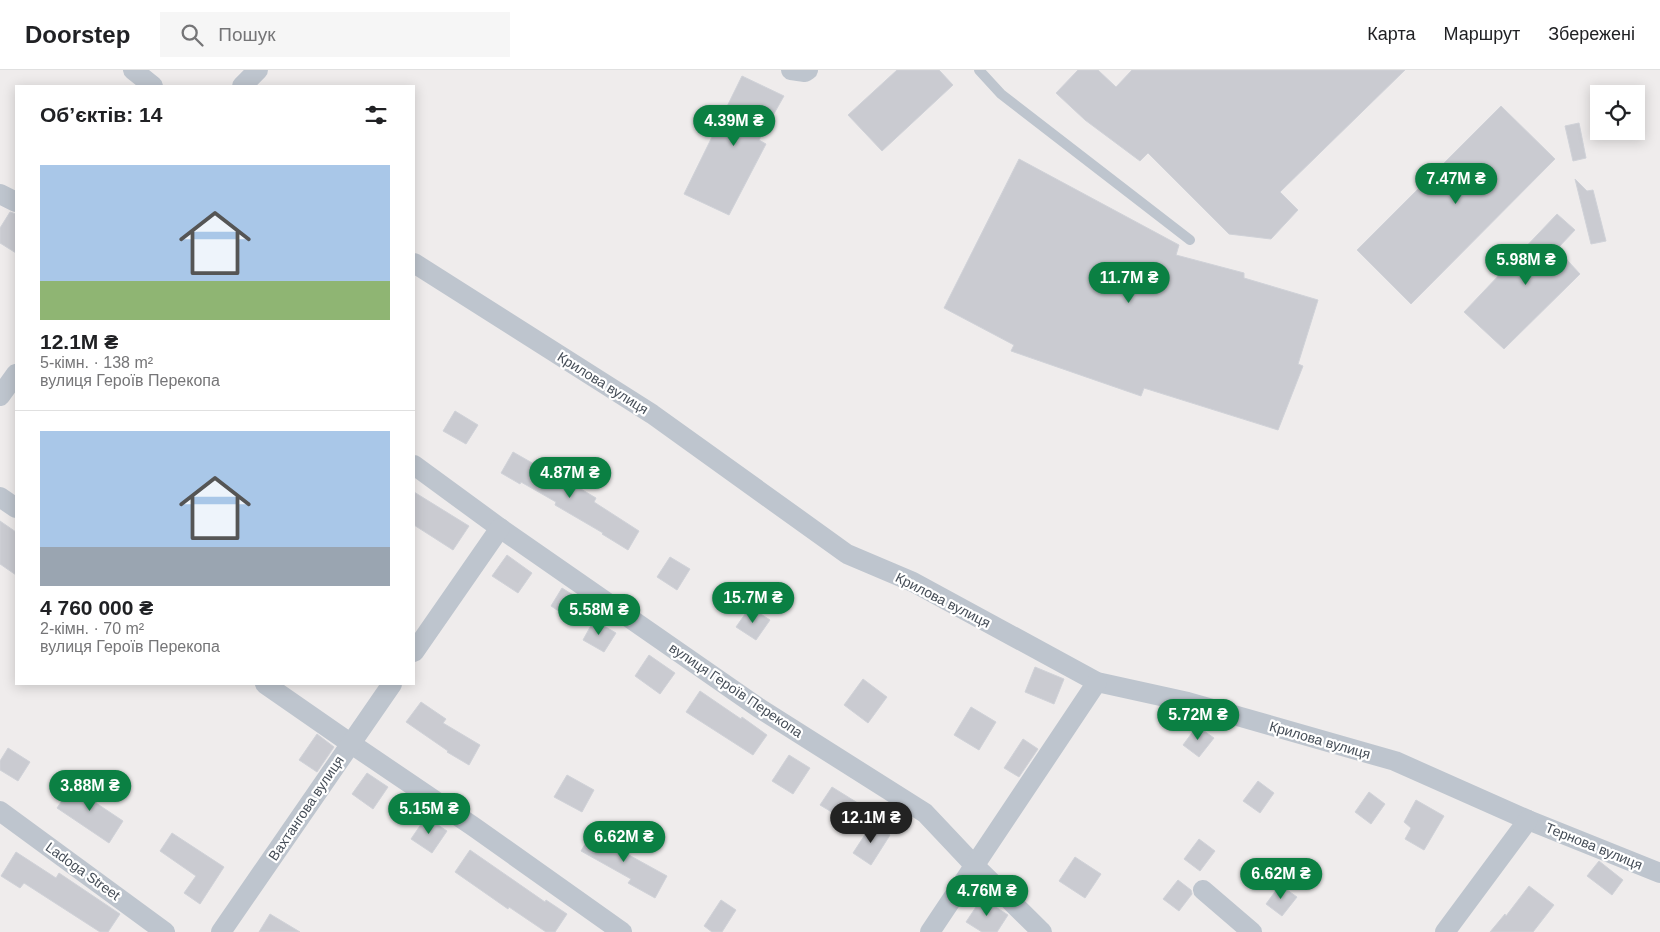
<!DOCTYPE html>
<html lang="uk">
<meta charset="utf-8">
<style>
:root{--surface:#fff;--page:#f6f6f6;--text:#202124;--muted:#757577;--line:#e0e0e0;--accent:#0b8043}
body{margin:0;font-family:Arial,sans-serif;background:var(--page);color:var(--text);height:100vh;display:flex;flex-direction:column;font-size:19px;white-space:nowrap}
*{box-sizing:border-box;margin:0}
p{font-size:16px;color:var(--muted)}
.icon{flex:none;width:28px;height:28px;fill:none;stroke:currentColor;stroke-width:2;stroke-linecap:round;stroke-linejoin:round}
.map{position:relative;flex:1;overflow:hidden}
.details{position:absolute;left:15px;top:15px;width:400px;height:600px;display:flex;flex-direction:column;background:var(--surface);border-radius:0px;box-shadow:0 2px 12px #0003}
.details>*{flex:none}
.fabs{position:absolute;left:1590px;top:15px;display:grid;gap:10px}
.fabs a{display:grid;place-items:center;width:55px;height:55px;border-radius:0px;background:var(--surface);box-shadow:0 2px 12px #0003;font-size:25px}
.price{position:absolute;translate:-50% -42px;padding:0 11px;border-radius:18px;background:var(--accent);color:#fff;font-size:16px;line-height:32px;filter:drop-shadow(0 1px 2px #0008)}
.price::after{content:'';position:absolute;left:50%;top:30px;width:15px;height:11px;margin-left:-8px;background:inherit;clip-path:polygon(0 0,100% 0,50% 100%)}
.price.current{background:#222;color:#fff}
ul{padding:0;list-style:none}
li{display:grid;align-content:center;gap:10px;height:265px;padding:0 25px}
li+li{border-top:1px solid var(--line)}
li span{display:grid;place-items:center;height:155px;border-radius:0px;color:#555}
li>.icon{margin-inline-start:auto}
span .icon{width:90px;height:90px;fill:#fffc;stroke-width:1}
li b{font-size:21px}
h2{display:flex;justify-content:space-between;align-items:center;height:60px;padding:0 25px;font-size:21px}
header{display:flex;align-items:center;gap:30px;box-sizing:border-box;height:70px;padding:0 25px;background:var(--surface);border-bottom:1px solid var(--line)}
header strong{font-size:24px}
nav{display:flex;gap:28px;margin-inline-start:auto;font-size:18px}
.search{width:350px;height:45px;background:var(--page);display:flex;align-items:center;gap:12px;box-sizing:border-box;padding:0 18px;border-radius:0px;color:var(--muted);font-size:19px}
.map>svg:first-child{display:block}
</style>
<header>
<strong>Doorstep</strong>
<div class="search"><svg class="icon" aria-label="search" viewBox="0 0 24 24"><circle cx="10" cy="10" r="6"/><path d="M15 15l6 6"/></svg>Пошук</div>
<nav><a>Карта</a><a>Маршрут</a><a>Збережені</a></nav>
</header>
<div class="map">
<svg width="1660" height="862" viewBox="0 0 1660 862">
<rect width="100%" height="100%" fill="#efecec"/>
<!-- building -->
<g fill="#cacbd1" stroke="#d0d2d8">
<path d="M897,0h42l14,15 -71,66 -34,-36z"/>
<path d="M1078,0h20l18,17 16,-17h273l-125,122 18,18 -27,29 -42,-5 -81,-81 -8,8 -55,-41 -29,-27z"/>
<path d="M742,6l42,20 -25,44 7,4 -37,71 -45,-21z"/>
<path d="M1501,36l54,53 -144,145 -54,-54z"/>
<path d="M1579,53l7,35 -13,3 -8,-35z"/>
<path d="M1019,89l160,86 -3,10 68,18v5l74,22 -20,64 5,2 -25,64 -134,-42 -3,8 -130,-45 3,-6 -70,-37z"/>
<path d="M1575,109l12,12 6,-1 13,51 -15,3z"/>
<path d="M10,142l6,2v39l-16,-10v-15z"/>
<path d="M1557,144l18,16 -18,19 23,25 -76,75 -40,-37z"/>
<path d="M455,341l23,14 -12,19 -23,-13z"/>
<path d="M513,382l28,16 1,-2 54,32 -2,4 45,29 -11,19 -26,-16 1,-1 -48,-28 1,-3 -35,-20 -1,2 -19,-11z"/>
<path d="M414,422l55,34 -16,24 -39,-25z"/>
<path d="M0,451l16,11v43l-16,-11z"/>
<path d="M507,485l25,18 -14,20 -26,-17z"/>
<path d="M670,487l20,12 -13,21 -20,-13z"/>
<path d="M562,518l30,19 -12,18 -29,-19z"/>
<path d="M750,537l20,13 -14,20 -20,-13z"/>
<path d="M594,550l22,13 -12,19 -21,-12z"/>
<path d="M649,585l26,18 -15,21 -25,-18z"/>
<path d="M1035,597l29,12 -10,25 -29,-12z"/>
<path d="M863,609l24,18 -19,26 -24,-18z"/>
<path d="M700,621l41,28 1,-2 25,18 -14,20 -67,-43z"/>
<path d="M421,632l25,17 -3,4 37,22 -11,20 -22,-13 1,-1 -42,-29z"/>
<path d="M971,637l25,15 -17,28 -25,-15z"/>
<path d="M1197,656l17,12 -15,19 -16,-12z"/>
<path d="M317,664l17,13 -17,25 -18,-12z"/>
<path d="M1023,669l15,10 -19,28 -15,-9z"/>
<path d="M8,678l22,14 -12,19 -18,-11v-9z"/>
<path d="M789,685l21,13 -17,26 -21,-13z"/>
<path d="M367,703l21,14 -15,22 -21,-15z"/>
<path d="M567,705l27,15 -12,22 -28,-15z"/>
<path d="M75,711l25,17 -4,5 27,18 -14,22 -52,-35z"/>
<path d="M1258,711l16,12 -14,20 -17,-12z"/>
<path d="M832,717l29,18 -11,18 -30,-18z"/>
<path d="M1369,722l16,12 -14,20 -16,-12z"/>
<path d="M1416,730l28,16 -20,34 -19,-11 6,-11 -7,-6z"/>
<path d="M426,747l21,14 -15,22 -21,-14z"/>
<path d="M872,754l18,11 -19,30 -18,-12z"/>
<path d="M594,759l27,15 -3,5 49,27 -12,22 -27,-15 3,-4 -50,-28z"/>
<path d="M172,763l52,34 -24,37 -16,-11 12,-17 -36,-25z"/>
<path d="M1199,769l16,12 -15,20 -16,-12z"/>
<path d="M470,780l75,52 1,-2 21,14 -12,18h-9l-37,-25 -1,2 -53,-37z"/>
<path d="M16,782l40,26 3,-5 61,41 -12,18h-8l-76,-49 -4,5 -19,-12z"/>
<path d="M1075,787l26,17 -16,24 -26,-17z"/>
<path d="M1599,791l24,19 -11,15 -25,-19z"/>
<path d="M1178,810l13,10 1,4 -13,17 -16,-12z"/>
<path d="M1280,815l17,12 -15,19 -16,-12z"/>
<path d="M1529,816l25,19 -21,27h-43l15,-18 1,2z"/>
<path d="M982,828l26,17 -11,17h-15l-16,-10z"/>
<path d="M721,830l15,10 -14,22h-10l-8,-6z"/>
<path d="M270,844l30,18h-41z"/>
</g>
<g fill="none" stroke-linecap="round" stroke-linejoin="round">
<!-- lane -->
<path stroke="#bec5ce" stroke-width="10" d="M979,0l22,24 189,146"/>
<!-- street -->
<g stroke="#bec5ce" stroke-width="20">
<path d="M133,0l20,16"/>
<path d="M791,0l14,2 3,-2"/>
<path d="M242,16l16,-16"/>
<path d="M0,124l16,8"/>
<path d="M414,193l238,151 195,140 66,28 184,100 91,20 207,59 133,59 132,53"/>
<path d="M0,326l16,-22"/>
<path d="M414,395l86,63 259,180 166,105 50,53 67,66"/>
<path d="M0,427l16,11"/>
<path d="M414,582l86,-124"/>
<path d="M265,614l85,59 124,84 148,105"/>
<path d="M0,741l165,121"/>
<path d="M1203,820l49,42"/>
<path d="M221,862l171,-248"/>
<path d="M930,862l167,-250"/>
<path d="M1445,862l83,-112"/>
</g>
</g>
<g text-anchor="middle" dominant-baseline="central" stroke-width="4.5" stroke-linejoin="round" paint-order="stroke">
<!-- street labels -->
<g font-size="14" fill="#464e58" stroke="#fff">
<text transform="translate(603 313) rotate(32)">Крилова вулиця</text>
<text transform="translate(943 530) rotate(27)">Крилова вулиця</text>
<text transform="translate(736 620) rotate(34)">вулиця Героїв Перекопа</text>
<text transform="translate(1320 670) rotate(16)">Крилова вулиця</text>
<text transform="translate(306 738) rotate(-56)">Вахтангова вулиця</text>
<text transform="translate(1594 776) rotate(22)">Тернова вулиця</text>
<text transform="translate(83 801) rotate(36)">Ladoga Street</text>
</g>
</g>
</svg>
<div class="fabs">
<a><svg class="icon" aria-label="locate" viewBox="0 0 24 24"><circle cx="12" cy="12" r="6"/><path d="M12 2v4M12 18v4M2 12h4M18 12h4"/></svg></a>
</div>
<b class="price" style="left:734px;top:77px">4.39M ₴</b>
<b class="price" style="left:1456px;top:135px">7.47M ₴</b>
<b class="price" style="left:1526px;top:216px">5.98M ₴</b>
<b class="price" style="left:1129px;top:234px">11.7M ₴</b>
<b class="price" style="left:570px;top:429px">4.87M ₴</b>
<b class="price" style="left:753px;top:554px">15.7M ₴</b>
<b class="price" style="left:599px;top:566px">5.58M ₴</b>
<b class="price" style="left:1198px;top:671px">5.72M ₴</b>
<b class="price" style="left:90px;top:742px">3.88M ₴</b>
<b class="price" style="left:429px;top:765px">5.15M ₴</b>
<b class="price current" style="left:871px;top:774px">12.1M ₴</b>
<b class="price" style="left:624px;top:793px">6.62M ₴</b>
<b class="price" style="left:1281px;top:830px">6.62M ₴</b>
<b class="price" style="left:987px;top:847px">4.76M ₴</b>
<section class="details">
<h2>Об’єктів: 14<svg class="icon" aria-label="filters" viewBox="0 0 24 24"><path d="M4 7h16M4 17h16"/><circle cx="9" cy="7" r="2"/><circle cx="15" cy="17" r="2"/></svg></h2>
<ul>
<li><span style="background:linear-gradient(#a9c7e8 75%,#8fb573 0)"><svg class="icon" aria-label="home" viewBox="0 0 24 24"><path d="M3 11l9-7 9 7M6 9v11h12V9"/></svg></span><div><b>12.1M ₴</b><p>5-кімн. · 138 m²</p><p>вулиця Героїв Перекопа</p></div></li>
<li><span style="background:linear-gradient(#a9c7e8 75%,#9aa5b1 0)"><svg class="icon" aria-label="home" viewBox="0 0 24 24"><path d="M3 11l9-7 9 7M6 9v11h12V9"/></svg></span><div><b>4 760 000 ₴</b><p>2-кімн. · 70 m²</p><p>вулиця Героїв Перекопа</p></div></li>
</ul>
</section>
</div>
